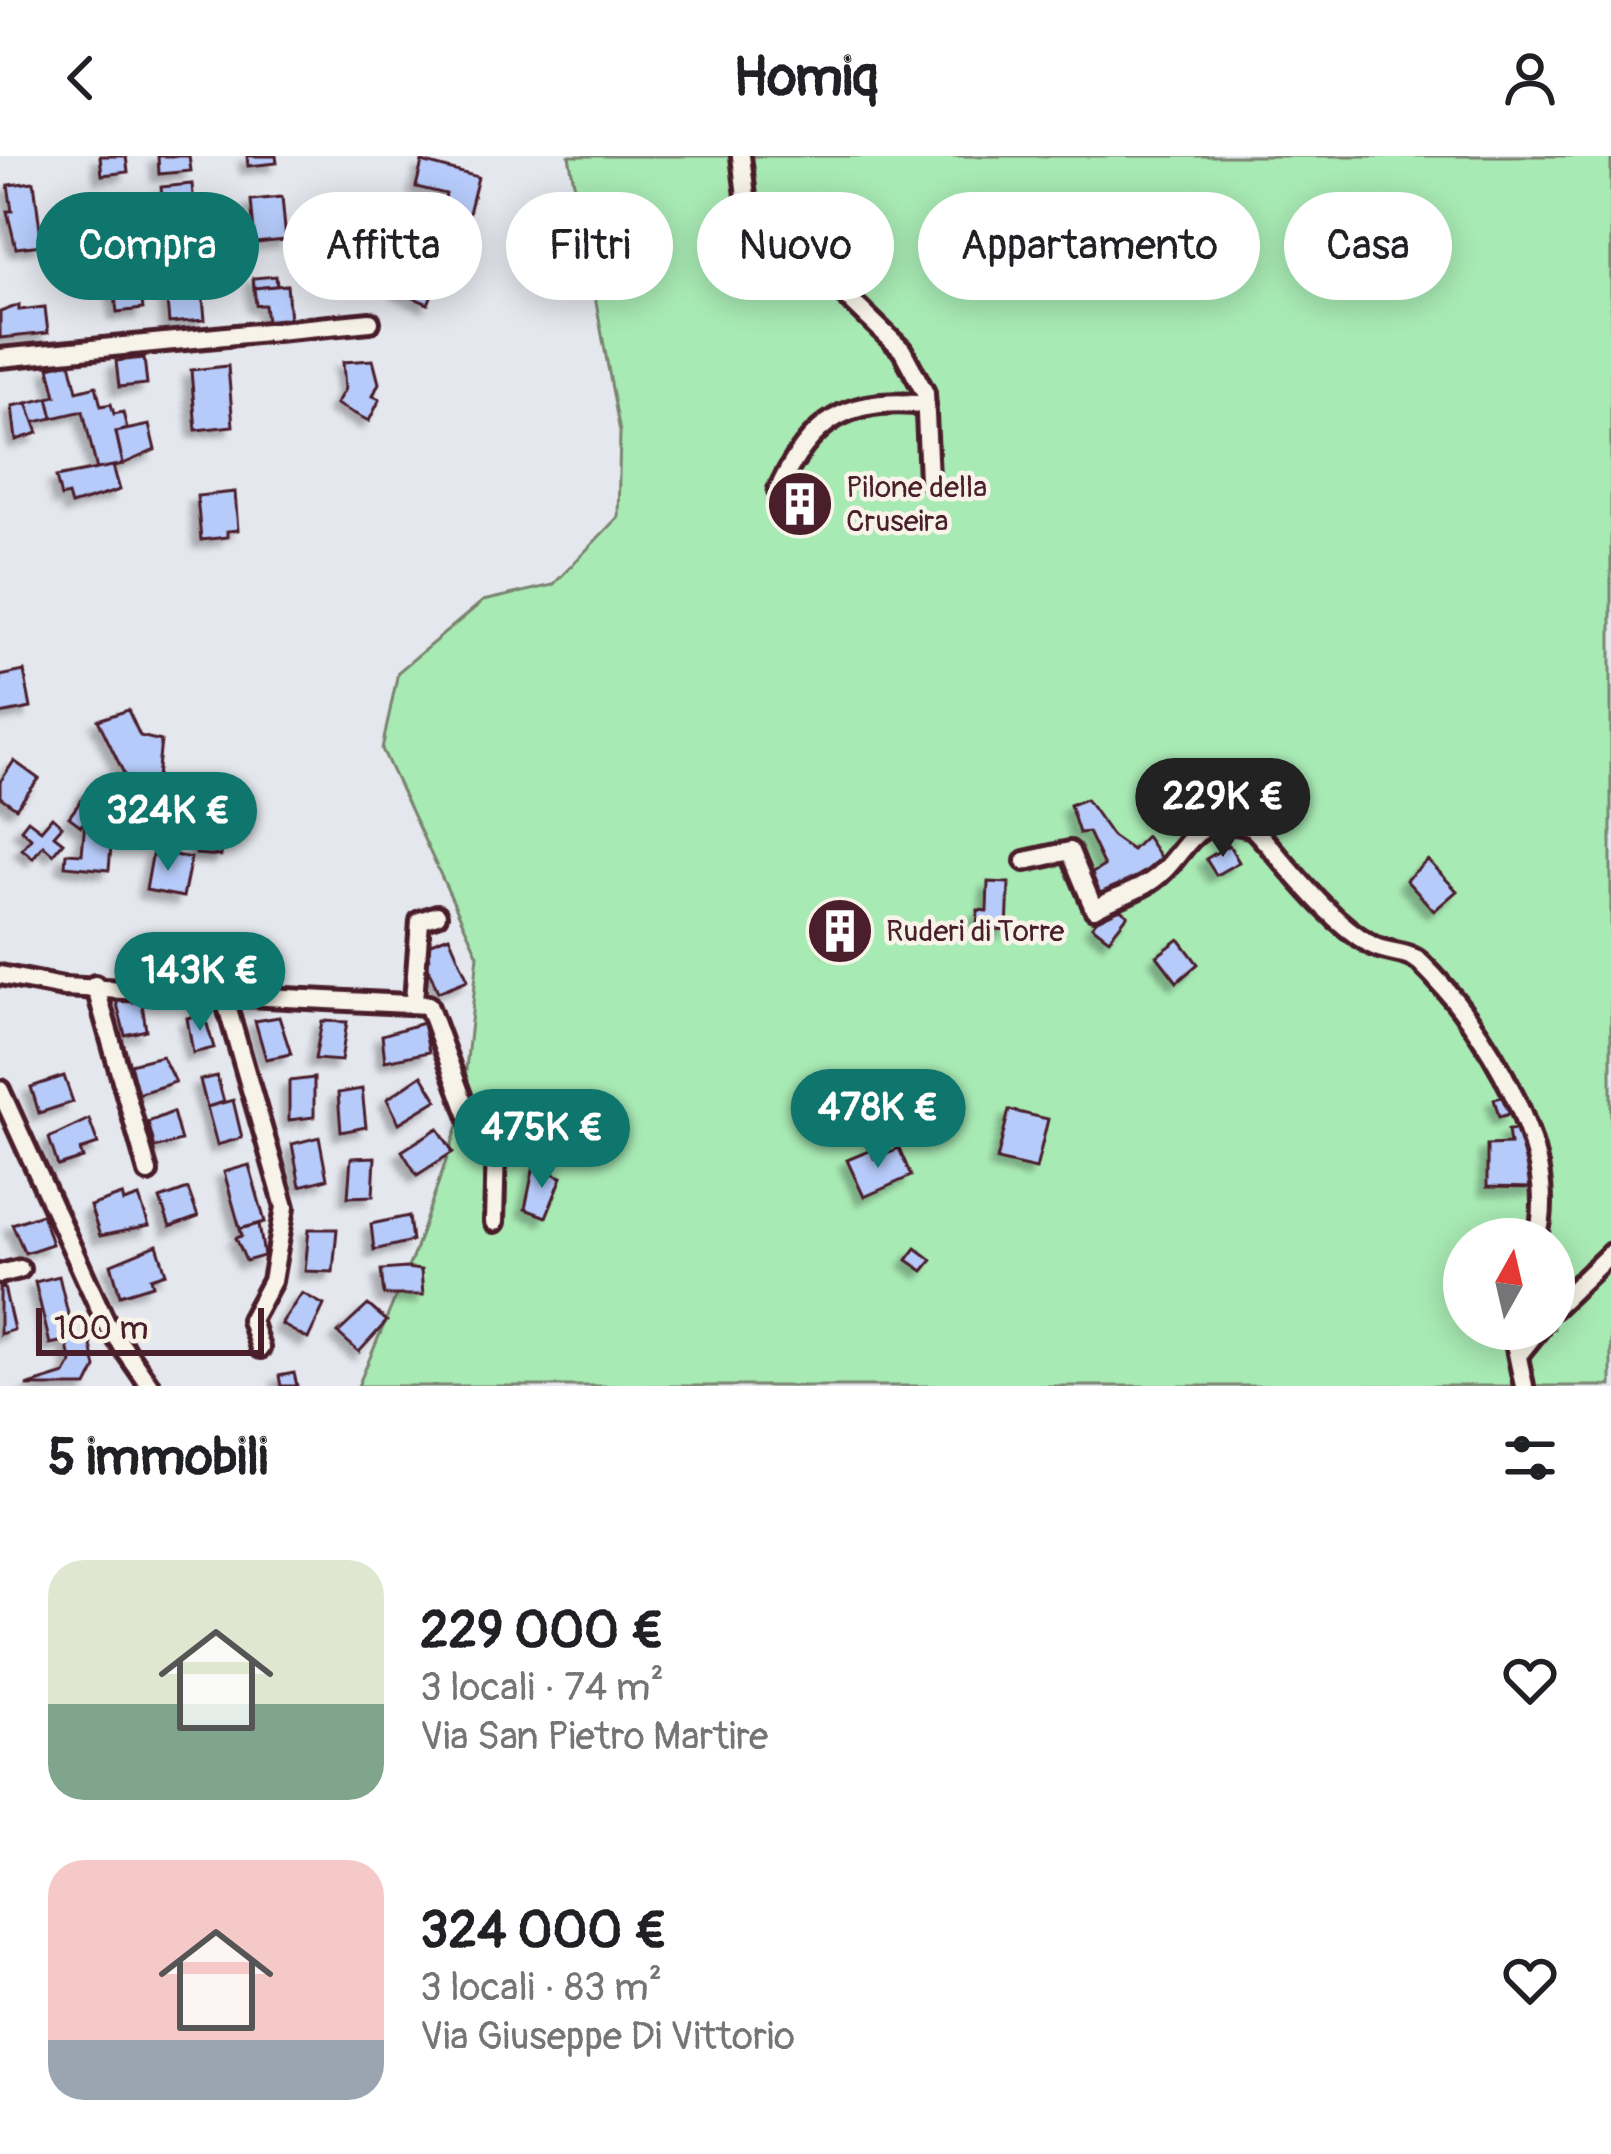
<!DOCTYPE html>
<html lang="it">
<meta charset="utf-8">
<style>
:root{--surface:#fff;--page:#f6f6f6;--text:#202124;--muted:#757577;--accent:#0f766e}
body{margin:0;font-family:Pangolin,sans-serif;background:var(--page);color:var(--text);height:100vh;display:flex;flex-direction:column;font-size:45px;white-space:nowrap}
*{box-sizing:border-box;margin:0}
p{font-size:39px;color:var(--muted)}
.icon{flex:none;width:66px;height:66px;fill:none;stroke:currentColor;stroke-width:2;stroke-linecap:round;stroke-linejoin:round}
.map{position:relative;height:1230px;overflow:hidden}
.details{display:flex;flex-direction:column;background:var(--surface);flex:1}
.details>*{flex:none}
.top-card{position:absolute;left:36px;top:36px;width:1539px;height:108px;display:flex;gap:24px}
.needle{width:78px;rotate:8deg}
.controls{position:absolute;left:1443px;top:1062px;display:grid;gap:24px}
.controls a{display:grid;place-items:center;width:132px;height:132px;border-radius:50%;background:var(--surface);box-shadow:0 6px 30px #0003;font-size:60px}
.scale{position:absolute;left:36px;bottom:30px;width:228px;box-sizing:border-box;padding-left:12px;border:6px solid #4a1f2b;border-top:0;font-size:33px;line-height:42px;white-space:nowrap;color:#4a1f2b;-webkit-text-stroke:9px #f7f3e8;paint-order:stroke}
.price{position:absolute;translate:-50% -102px;padding:0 27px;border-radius:42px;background:var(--accent);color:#fff;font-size:39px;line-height:78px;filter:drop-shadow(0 3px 6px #0008)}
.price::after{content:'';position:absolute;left:50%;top:72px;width:36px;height:27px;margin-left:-18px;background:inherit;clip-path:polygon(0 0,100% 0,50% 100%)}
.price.active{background:#222;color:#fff}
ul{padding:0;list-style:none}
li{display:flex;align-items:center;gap:36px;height:300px;padding:0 48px}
li span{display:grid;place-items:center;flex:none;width:336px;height:240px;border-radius:36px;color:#555}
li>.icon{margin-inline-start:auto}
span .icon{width:144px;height:144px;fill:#fffc;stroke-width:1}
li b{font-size:51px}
h2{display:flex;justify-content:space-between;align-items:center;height:144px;padding:0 48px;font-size:51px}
.pill{padding:0 42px;border-radius:54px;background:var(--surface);box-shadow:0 6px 30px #0003;font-size:42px;line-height:108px}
.pill.active{background:var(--accent);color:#fff}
header{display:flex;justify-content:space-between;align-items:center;height:156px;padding:0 48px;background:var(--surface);font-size:54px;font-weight:800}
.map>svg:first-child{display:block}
</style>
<header><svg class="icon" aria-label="back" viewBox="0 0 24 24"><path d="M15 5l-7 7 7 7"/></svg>Homiq<svg class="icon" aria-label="person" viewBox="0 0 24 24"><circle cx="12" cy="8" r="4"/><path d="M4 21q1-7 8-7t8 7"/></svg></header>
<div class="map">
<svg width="1611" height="1230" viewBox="0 0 1611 1230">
<defs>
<filter id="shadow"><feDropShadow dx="-7" dy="7" stdDeviation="3" flood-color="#0004"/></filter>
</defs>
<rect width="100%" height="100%" fill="#e4e7ed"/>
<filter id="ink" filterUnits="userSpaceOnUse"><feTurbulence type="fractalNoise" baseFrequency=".00833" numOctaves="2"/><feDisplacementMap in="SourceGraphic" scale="24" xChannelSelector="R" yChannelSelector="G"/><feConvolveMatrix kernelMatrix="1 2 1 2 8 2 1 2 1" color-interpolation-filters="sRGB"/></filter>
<g filter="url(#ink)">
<!-- green -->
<path fill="#a8eab4" stroke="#798470" stroke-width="3" fill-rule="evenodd" d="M569,0h1042v1230h-1253l57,-135 46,-134 17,-162 -96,-206 16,-77 85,-71 70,-16 65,-68 2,-85zM1464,1083h90v90h-90z"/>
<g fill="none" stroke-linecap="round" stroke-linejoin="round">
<!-- stream -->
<g stroke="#72839e" stroke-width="4.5">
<path d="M0,956l60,131"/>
<path d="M128,1213l11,17"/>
</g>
</g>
<!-- building -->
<g fill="#b6cbfa" stroke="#4a1f2b" stroke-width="3" filter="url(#shadow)">
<path d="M100,0h26l2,16 -26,3z"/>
<path d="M158,0h31l2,15 -32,3z"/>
<path d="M247,0h29l1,7 -29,3z"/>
<path d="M422,6l56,15 -10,40 -26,-7 4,-16 -30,-7z"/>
<path d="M34,26l8,63 -26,3 -9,-37h5l-4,-26z"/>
<path d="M192,28l4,43 -31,3 -4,-43z"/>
<path d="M98,40v5l26,-3 3,26 -63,6 -3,-25z"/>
<path d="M282,41l4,43 -31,3 -4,-43z"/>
<path d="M817,73l35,1v24h-22v25l-34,-1 1,-33h19z"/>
<path d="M197,80l5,44 -31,3 -5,-44z"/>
<path d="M390,86l54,23 -16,39 -30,-13 7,-15 -25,-11z"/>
<path d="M135,90l8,63 -26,3 -3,-24 -4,1 -1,-40z"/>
<path d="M276,120l1,10 -23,2 -1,-10z"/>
<path d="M287,129l3,35 -23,2 -2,-17h-9l-2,-17z"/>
<path d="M202,131l3,33 -36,3 -3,-33z"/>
<path d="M19,149v5l26,-3 3,26 -48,5v-26z"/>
<path d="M144,202l3,26 -28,3 -3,-26z"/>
<path d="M373,204l6,23 -6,13 7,3 -11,22 -33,-17 9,-15 -2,-27z"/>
<path d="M70,206l7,29 19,-5 5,20 10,-2 3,10 9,-2 4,17 -11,3 7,32 -26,6 -14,-59 -30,7 -5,-20 8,-2 -7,-29z"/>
<path d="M228,210l5,60 -37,4 -5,-60z"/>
<path d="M48,242l5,20 -21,5 -5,-20z"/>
<path d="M27,247l11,30 -22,7 -4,-34z"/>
<path d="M149,269l6,25 -32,14 -7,-32z"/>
<path d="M113,310l7,24 -49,15 -3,-10 -7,2 -5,-20z"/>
<path d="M235,336l3,38 -11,1v6l-26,3 -4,-44z"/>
<path d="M790,336l22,2 -2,22 -22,-2z"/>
<path d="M24,515l7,37 -31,6v-38z"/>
<path d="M128,554l12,26 21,5 -5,46 -28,-5 -30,-62z"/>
<path d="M14,605l25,18 -23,29 -16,-11v-15z"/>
<path d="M1288,621l9,18 -31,16 -9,-17z"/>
<path d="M89,634l12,9 -20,27 -12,-9z"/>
<path d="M1086,643l26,37 20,14 14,-14 18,27 -22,20 -7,-5 -35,25 -14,-26 18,-11 -16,-34 -9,1 -9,-28z"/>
<path d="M52,661l10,9 -8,9 9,7 -10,12 -10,-9 -10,13 -11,-9 9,-11 -10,-9 7,-9 13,10z"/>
<path d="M85,665l28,2 -4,47 -44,-4 1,-13 16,1z"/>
<path d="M197,682l25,2 -1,16 -25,-2z"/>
<path d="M1229,689l10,17 -23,13 -10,-16z"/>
<path d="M153,695l38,7 -8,39 -37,-7z"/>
<path d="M1428,704l29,31 -23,20 -28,-31z"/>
<path d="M988,726l21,1 -2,47 -30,-2 1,-18 9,1z"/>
<path d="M1111,746l17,13 -19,24 -17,-13z"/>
<path d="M831,760l19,1 -1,29 -19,-1z"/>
<path d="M449,780l19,44 -30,12 -18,-45z"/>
<path d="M1179,783l19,25 -21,18 -20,-26z"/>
<path d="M132,841h9l5,33 -21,5 -9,-35z"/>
<path d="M204,858l10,34 -21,5 -6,-35z"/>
<path d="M279,861l12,37 -25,5 -11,-38z"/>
<path d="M322,865l25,1 -6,39 -26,-2z"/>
<path d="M423,867l6,29 -44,9 -3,-26z"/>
<path d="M162,900l13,26 -37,12 -8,-30z"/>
<path d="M422,919l15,25 -38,23 -12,-24z"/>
<path d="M64,920l9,26 -34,11 -8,-26z"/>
<path d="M217,920l7,26 -17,5 -7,-27z"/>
<path d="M314,922v39l-25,3v-39z"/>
<path d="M362,933l4,38 -25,5 -3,-39z"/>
<path d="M1505,940l5,18 -11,3 -5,-18z"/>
<path d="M524,942l3,14 8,-2 6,30 -27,5 -14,-42z"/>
<path d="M233,944l9,38 -25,7 -10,-38z"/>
<path d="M1009,954l39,9 -12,50 -39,-9z"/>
<path d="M173,956l8,29 -26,7 -7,-26z"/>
<path d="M89,963l9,25 -18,6 3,8 -25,8 -9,-28z"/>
<path d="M438,972l15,24 -36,23 -15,-24z"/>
<path d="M1521,973l15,59 -49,-1v-42l23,-1 -2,-14z"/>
<path d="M319,981l8,42 -27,7 -8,-42z"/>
<path d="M899,992l12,28 -47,21 -17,-37 24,-10 3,8z"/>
<path d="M375,1001l-2,39 -25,1 3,-39z"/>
<path d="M249,1009l16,57 -25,7 -16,-57z"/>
<path d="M534,1010l28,11 -16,40 -21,-8z"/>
<path d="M188,1033l10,28 -28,10 -10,-28z"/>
<path d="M122,1039l2,7 15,-5 10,29 -49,10 -10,-30z"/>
<path d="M42,1058l10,30 -27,9 -13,-29z"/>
<path d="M409,1060l3,25 -38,9 -3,-26z"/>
<path d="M259,1068l5,32 -18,5 -10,-23 6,-2 -2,-7z"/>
<path d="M309,1073h28l-4,43 -28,-1z"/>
<path d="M157,1089l9,28 -15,5 2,7 -33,10 -9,-31z"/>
<path d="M916,1092l16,12 -9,11 -16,-11z"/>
<path d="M406,1112l15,2 2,25h-39l-3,-25z"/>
<path d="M59,1120l15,63 -24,5 -15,-62z"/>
<path d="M4,1131l10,43 -14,4v-46z"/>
<path d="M302,1137l22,12 -16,34 -27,-15z"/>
<path d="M368,1149l19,16 -28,31 -21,-19z"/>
<path d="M89,1180l7,32 -9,18h-61l39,-12 6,-11 -5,-22z"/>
<path d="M294,1217l3,13h-16l-2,-10z"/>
</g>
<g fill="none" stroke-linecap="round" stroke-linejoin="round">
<!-- minor casing -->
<g stroke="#4a1f2b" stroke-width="26">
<g id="minor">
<path d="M741,0l15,120 86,16 60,58 23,43 4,86"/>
<path d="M0,202l370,-36"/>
<path d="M778,334c33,-70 70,-94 148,-85"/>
<path d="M1025,705l45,-10 24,58c16,-9 35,-15 51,-24 45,-25 40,-77 108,-57 36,38 72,90 117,116 16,10 38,6 51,19 61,59 142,190 116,276"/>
<path d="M0,819l63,12 365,18 42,115 26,27 -2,75"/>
<path d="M95,829l53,187"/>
<path d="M224,840l61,211 -13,74 -21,39 9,28"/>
<path d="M414,845l6,-80 17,-6"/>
<path d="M0,934l106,233 44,63"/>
<path d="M0,1118l20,-5"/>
<path d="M1554,1152l57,-55"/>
<path d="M1512,1173l12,57"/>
<path d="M1519,1198l20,-25"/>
</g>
</g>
<!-- minor -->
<use href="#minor" stroke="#f7f3e8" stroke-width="16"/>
</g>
</g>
<!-- icons -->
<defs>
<g id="building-disc" transform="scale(3.45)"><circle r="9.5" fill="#4a1f2b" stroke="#f7f3e8"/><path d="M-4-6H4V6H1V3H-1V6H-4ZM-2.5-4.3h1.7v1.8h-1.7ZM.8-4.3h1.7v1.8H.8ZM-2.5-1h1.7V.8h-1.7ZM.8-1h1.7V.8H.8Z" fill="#fff"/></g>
</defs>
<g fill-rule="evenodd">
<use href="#building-disc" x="800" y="348"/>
<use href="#building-disc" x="840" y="775"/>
</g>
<g text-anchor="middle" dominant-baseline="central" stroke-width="9" stroke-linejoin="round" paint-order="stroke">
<!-- poi labels -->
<g font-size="30" fill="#4a1f2b" stroke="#f7f3e8" text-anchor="start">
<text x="846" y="331">Pilone della<tspan x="846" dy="34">Cruseira</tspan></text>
<text x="886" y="775">Ruderi di Torre</text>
</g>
</g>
</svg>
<div class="controls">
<a><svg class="needle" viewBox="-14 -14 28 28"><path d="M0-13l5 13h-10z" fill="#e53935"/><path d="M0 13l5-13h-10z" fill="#757577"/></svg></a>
</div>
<div class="scale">100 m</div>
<b class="price active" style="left:1223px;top:704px">229K €</b>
<b class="price" style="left:168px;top:718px">324K €</b>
<b class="price" style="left:200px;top:878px">143K €</b>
<b class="price" style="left:878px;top:1015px">478K €</b>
<b class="price" style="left:542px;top:1035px">475K €</b>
<div class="top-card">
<a class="pill active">Compra</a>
<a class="pill">Affitta</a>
<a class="pill">Filtri</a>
<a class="pill">Nuovo</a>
<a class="pill">Appartamento</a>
<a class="pill">Casa</a>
</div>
</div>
<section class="details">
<h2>5 immobili<svg class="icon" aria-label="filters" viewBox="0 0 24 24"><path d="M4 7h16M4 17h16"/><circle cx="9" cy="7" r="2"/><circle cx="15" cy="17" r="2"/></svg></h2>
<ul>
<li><span style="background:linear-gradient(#dfe7d0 60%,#7fa58c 0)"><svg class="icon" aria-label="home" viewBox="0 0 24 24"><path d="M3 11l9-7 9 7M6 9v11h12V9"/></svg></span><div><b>229 000 €</b><p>3 locali · 74 m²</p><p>Via San Pietro Martire</p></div><svg class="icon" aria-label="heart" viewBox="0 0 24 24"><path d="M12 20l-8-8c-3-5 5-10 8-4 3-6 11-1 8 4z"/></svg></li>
<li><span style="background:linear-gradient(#f6c9c9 75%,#9aa5b1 0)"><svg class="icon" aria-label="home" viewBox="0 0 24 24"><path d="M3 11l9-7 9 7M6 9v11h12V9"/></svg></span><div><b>324 000 €</b><p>3 locali · 83 m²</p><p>Via Giuseppe Di Vittorio</p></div><svg class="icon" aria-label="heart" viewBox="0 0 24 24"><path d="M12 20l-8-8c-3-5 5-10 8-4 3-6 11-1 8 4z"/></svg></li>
</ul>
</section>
